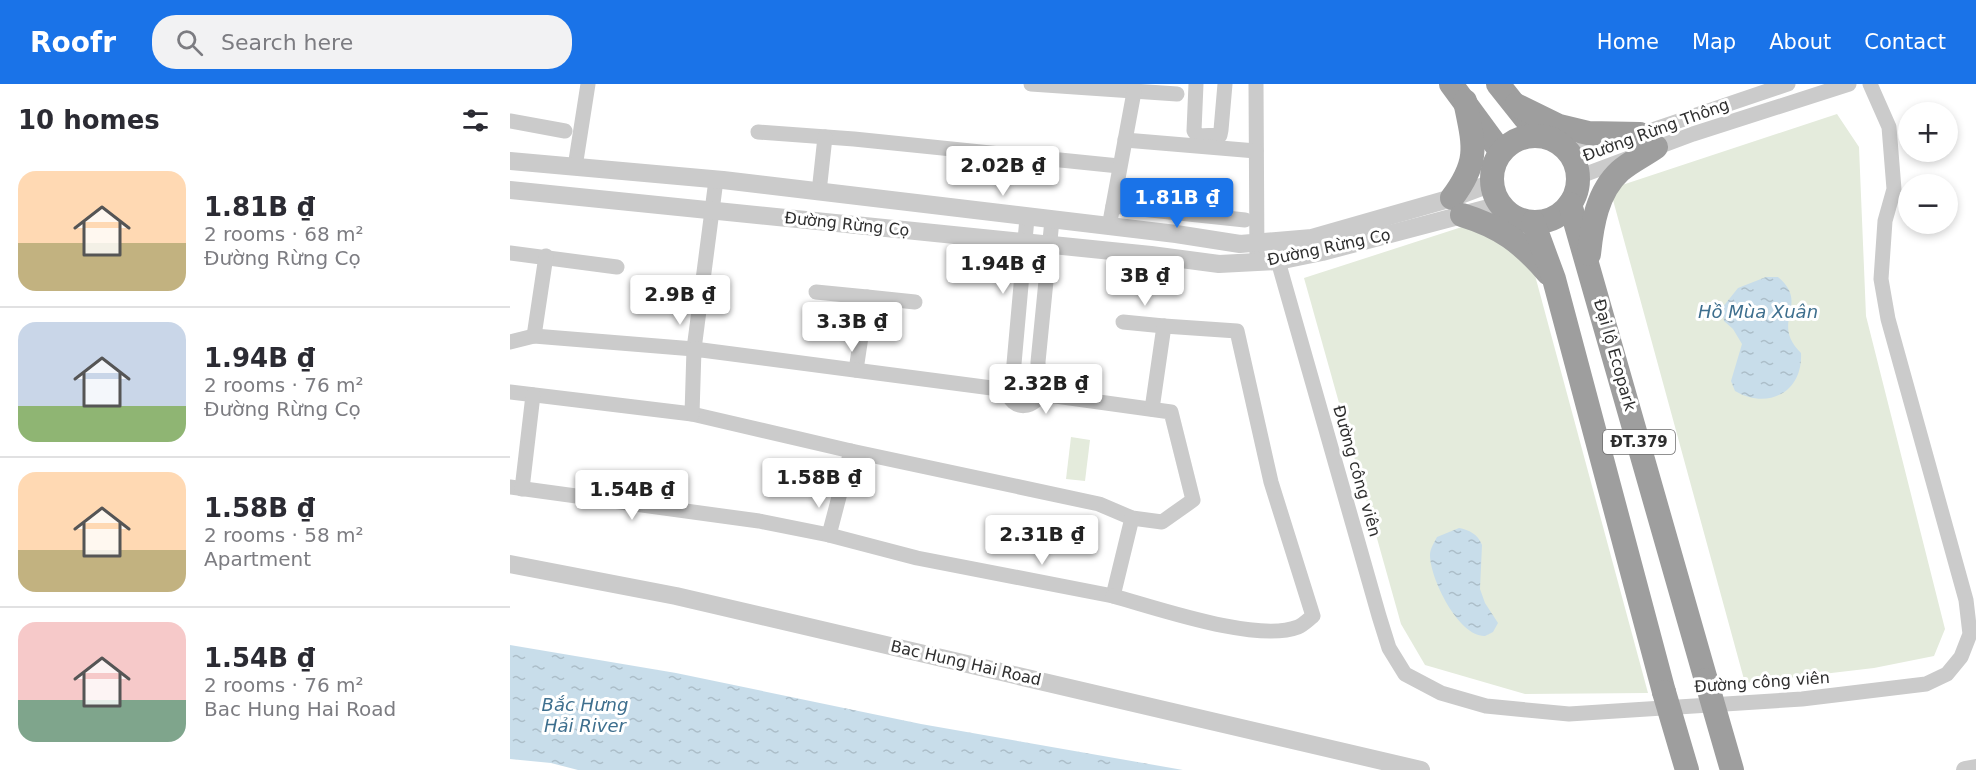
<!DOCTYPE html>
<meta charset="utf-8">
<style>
:root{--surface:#fff;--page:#f2f2f3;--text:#2b2b33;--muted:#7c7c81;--line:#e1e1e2;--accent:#1a73e8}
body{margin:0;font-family:"DejaVu Sans",sans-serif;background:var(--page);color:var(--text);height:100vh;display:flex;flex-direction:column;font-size:22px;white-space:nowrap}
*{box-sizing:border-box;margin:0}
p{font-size:20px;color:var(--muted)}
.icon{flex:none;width:33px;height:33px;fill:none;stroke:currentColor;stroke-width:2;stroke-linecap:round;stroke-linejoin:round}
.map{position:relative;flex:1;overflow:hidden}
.side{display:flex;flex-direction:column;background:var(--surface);width:510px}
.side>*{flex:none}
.fabs{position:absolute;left:1388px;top:18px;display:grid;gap:12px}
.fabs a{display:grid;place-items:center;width:60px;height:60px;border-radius:50%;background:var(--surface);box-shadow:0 3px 9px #0003;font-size:30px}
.price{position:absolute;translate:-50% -51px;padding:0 14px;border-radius:6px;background:#fff;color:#222;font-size:20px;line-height:39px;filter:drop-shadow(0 2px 3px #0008)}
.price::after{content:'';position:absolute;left:50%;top:36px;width:18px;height:14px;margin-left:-9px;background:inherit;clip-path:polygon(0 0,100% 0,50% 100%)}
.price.active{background:var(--accent);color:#fff}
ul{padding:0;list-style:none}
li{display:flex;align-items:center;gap:18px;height:150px;padding:0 18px}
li+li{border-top:2px solid var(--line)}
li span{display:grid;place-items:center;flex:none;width:168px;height:120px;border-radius:18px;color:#555}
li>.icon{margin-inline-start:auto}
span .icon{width:72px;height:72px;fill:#fffc;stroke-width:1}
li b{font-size:26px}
h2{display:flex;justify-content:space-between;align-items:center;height:72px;padding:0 18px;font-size:26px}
header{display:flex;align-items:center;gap:36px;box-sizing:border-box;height:84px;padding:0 30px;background:var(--accent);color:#fff}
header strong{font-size:28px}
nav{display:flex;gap:33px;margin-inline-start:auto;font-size:21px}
.search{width:420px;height:54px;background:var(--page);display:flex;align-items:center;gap:15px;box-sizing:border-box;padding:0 21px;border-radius:24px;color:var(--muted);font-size:22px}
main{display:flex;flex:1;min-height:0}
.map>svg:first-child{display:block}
</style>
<header>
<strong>Roofr</strong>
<div class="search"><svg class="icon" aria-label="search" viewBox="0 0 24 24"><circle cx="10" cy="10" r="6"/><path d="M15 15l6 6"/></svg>Search here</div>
<nav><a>Home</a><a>Map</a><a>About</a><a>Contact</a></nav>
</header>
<main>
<section class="side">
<h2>10 homes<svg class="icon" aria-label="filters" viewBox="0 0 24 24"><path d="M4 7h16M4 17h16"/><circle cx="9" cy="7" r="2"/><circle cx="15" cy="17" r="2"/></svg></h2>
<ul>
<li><span style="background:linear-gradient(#ffd9b3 60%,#c2b280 0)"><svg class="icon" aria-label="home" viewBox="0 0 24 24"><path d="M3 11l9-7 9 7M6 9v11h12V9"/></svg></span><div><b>1.81B ₫</b><p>2 rooms · 68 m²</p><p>Đường Rừng Cọ</p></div></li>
<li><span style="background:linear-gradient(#c9d6e8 70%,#8fb573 0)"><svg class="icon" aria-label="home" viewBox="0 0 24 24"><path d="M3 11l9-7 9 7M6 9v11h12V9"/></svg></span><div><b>1.94B ₫</b><p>2 rooms · 76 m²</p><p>Đường Rừng Cọ</p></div></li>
<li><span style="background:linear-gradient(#ffd9b3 65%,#c2b280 0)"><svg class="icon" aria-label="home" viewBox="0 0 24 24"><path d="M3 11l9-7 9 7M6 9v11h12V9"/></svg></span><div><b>1.58B ₫</b><p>2 rooms · 58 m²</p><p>Apartment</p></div></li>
<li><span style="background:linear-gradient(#f6c9c9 65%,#7fa58c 0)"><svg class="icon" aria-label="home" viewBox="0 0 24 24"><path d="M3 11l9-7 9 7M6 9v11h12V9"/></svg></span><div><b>1.54B ₫</b><p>2 rooms · 76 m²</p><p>Bac Hung Hai Road</p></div></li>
</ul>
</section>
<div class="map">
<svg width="1466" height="686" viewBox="0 0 1466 686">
<defs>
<pattern id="water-ripples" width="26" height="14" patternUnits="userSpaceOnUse" patternTransform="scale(1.5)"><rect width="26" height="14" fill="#c8ddea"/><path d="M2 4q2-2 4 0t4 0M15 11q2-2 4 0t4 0" fill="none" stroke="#acbec9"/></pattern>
</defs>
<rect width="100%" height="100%" fill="#fff"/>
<!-- park -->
<g fill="#e4ebdc">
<path d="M1327,30l22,33 7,169 79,313 -11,27 -60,12 -129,15 -135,-494z"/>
<path d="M958,141l29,9 36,34 115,425 -123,1 -100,-29 -24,-41 -97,-346z"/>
<path d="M561,353l19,3 -5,41 -19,-2z"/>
</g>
<!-- water -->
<g fill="url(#water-ripples)">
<path d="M1256,193h12c33,28 -9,44 23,76 2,40 -34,57 -66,38l-4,-10 11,-37 -9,-15 -9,-8 -2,-13 16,-20z"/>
<path d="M949,444c10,2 19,6 23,17l-2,44 5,14 13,20 -5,9 -8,4c-26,1 -55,-57 -55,-81 0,-6 4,-12 7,-18z"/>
<path d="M0,561l166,28 245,51 262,46h-605l-27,-7 -41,-4z"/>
</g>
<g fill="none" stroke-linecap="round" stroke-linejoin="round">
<!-- minor -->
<g stroke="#cbcbcb" stroke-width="15">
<path d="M521,0l146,10"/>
<path d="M686,0l-2,47 4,5 22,-1 1,-5 4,-46"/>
<path d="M746,0l1,178"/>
<path d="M0,37l55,10"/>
<path d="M248,48l96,7 265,27"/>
<path d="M615,56l131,11"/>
<path d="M1059,69l71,-19 148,-50"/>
<path d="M65,83l13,-83"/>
<path d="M1068,93l115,-43 156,-50"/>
<path d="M309,108l6,-55"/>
<path d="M603,122l132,14"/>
<path d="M599,143l25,-135"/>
<path d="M778,158l-10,19 101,355 10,32 16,26 36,19 45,13 83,8 233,-15 124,-15 21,-10 14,-17 9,-23 -4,-34 -78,-281 -7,-40 4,-58 9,-32 -5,-62 -19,-43"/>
<path d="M0,169l107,14"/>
<path d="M306,208l51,5 -11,73"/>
<path d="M357,213l48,5"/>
<path d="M613,238l41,4"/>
<path d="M24,252l12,-80"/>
<path d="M0,258l24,-6 160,13 22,-169"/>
<path d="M503,291l12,-3 12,5 5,12c-5,21 -31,23 -35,1l6,-15 14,-157"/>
<path d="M529,296l-1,-18 14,-142"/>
<path d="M0,308l182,22 159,37 248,53 33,14 30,4 31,-22 -22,-88 -130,-18"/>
<path d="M182,330l2,-65 313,41"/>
<path d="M0,403l249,34 70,14 22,-84"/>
<path d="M12,405l11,-94"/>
<path d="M319,451l88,23 196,38 19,-78"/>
<path d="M603,512c44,12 144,47 185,31 5,-2 11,-8 15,-11l-42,-134 -34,-151 -73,-5 -12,83"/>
</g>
<!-- tertiary -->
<g stroke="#cbcbcb" stroke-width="18">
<path d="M0,77l213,19 453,54 64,10 72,-6 140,-40 40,-15"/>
<path d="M0,106l641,65 68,9 59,-3 44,-9 178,-47"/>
<path d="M0,480l166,32 745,174"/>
<path d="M1455,686l11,-2"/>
</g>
<!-- trunk -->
<g stroke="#9e9e9e" stroke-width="24">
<path d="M941,0l50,68"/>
<path d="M988,0l27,34"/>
<path d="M1006,21l43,21 29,7 52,1"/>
<circle cx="1025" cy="95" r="43"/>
<path d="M942,114c28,-37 22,-53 13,-97"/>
<path d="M1060,120l136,476"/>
<path d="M952,131c39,12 59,27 86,58"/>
<path d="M1023,138l21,57 110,413"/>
<path d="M1079,170c3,-29 8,-62 31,-83 10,-9 25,-16 36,-24"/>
</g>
<!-- trunk-bridge -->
<g stroke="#9e9e9e" stroke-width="24">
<path d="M1196,596l26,90"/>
<path d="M1154,608l23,78"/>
</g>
</g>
<g text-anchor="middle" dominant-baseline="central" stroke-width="6" stroke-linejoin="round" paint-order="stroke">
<!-- shield labels -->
<rect fill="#fff" stroke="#6d6d6d" stroke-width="1.5" x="1093" y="346" width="72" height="24" rx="4.5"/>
<g font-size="15" font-weight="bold" fill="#2e2e2e">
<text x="1129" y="358">ĐT.379</text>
</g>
<!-- street labels -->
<g font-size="16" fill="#2e2e2e" stroke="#fff">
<text transform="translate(1146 46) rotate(-20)">Đường Rừng Thông</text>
<text transform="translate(337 140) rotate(6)">Đường Rừng Cọ</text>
<text transform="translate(819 163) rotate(-12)">Đường Rừng Cọ</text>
<text transform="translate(1105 271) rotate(74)">Đại lộ Ecopark</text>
<text transform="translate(847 387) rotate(74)">Đường công viên</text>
<text transform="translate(456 579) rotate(13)">Bac Hung Hai Road</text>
<text transform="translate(1252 598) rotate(-4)">Đường công viên</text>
</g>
<!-- water labels -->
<g font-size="18" font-style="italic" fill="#3e6f8e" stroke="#fff">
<text x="1248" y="227">Hồ Mùa Xuân</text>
<text x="75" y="620">Bắc Hưng<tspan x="75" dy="21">Hải River</tspan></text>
</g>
</g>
</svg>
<div class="fabs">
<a>+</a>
<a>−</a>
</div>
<b class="price" style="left:493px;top:113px">2.02B ₫</b>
<b class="price active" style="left:667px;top:145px">1.81B ₫</b>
<b class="price" style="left:493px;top:211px">1.94B ₫</b>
<b class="price" style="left:635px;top:223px">3B ₫</b>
<b class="price" style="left:170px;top:242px">2.9B ₫</b>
<b class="price" style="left:342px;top:269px">3.3B ₫</b>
<b class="price" style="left:536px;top:331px">2.32B ₫</b>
<b class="price" style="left:309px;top:425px">1.58B ₫</b>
<b class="price" style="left:122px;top:437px">1.54B ₫</b>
<b class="price" style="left:532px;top:482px">2.31B ₫</b>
</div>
</main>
